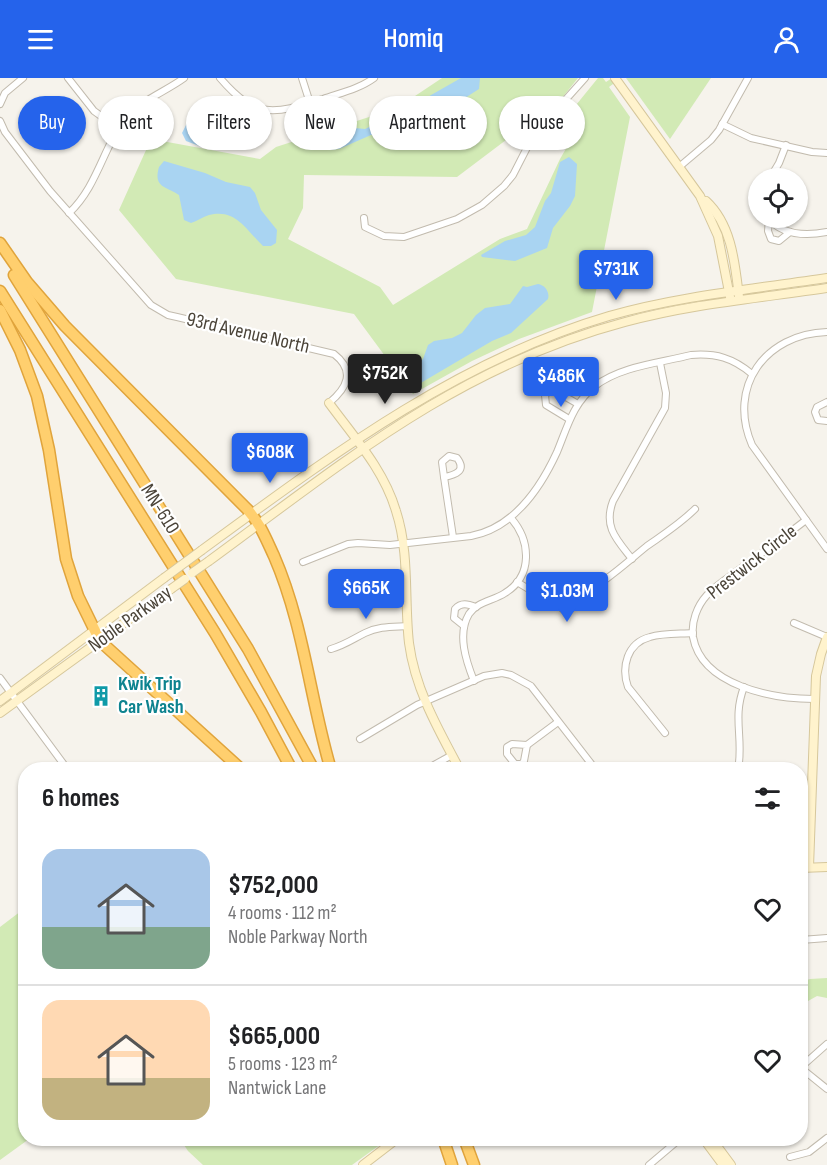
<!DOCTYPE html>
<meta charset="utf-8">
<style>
:root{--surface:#fff;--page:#f6f6f6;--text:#202124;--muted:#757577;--line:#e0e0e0;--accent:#2563eb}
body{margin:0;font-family:"Sofia Sans Condensed",sans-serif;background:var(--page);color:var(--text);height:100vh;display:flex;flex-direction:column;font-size:22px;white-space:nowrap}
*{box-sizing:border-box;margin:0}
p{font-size:20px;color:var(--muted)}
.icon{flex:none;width:33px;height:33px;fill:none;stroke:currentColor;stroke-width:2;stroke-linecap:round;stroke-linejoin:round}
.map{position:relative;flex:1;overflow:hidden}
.sheet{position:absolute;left:18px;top:684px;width:790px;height:384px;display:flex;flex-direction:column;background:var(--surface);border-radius:24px;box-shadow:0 2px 4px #0004}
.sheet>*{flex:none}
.guide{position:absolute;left:18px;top:18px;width:792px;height:54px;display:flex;gap:12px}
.controls{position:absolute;left:748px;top:90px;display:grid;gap:12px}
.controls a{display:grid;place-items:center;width:60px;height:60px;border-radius:50%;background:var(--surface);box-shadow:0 2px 4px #0004;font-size:30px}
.price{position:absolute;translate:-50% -51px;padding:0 14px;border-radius:6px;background:var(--accent);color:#fff;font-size:20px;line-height:39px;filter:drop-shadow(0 2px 3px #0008)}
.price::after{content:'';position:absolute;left:50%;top:36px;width:18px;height:14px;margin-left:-9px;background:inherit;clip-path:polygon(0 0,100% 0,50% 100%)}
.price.on{background:#222;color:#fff}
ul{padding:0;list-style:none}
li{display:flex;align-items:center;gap:18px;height:150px;padding:0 24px}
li+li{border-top:2px solid var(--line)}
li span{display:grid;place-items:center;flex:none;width:168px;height:120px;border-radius:18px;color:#555}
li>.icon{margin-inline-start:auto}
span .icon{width:72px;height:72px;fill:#fffc;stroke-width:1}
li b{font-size:26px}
h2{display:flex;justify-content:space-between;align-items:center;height:72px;padding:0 24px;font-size:26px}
.tag{padding:0 21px;border-radius:27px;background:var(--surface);box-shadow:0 2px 4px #0004;font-size:21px;line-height:54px}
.tag.on{background:var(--accent);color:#fff}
header{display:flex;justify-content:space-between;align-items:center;height:78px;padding:0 24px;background:var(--accent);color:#fff;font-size:27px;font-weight:600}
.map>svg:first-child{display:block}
</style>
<header><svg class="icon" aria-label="menu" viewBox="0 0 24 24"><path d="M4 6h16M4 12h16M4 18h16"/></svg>Homiq<svg class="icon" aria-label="person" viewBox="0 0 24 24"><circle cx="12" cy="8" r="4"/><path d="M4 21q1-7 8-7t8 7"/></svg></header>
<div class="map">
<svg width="827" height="1087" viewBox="0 0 827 1087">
<rect width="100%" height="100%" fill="#f6f3ec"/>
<!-- green -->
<g fill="#d2eab5">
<path d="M442,0h136l-16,20 -105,79 -153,-2 -1,33 -15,31 92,48 13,18 107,-66 27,-10 33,-70 23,-40 -7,-14 22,-27h5l3,4 6,-4h9l-12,9 21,30 -38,195 -73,27 -47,22 -59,33 -59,-80 -178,-35 -57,-69 32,-71 109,20 16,-12 121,-39z"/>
<path d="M626,0h85l-41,61z"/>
<path d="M25,830l1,230 3,1 -29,21v-233z"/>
<path d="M827,900v20l-10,-2 -16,9v-23l9,-3z"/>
<path d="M180,1061h208l-36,26h-149l-15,-14z"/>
</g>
<!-- water -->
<g fill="#a9d4f2">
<path d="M461,0h19l-1,11 -44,28 -30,5 -19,10 -15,3 -32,14 -13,1 -21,-8 2,-3 38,-12 20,2 38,-18z"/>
<path d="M195,39l7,5 -3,10 17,13v3l-14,-1 -16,-6 -4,-8 5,-10z"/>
<path d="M569,79l8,7 -2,32 -5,10 -17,22 -6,20 -32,13 -33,-4 -1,-2 24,-14 21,-6 9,-8 10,-26 6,-8 9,-31z"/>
<path d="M164,83l41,12 21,9 24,5 5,6 6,17 16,20 -1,13 -5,3h-8c-17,-16 -27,-38 -54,-31 -6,2 -12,6 -18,8l-7,-3 -5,-25c-13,-9 -26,-7 -20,-28z"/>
<path d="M538,206c7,1 12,8 10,15l-37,34 -19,8 -73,43 -7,-5 -3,-9 14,-11 5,-14 6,-4 18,-3 10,-5 14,-18 9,-7 25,-4 13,-18 4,1z"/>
</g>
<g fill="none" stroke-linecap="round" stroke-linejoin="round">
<!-- street casing -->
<g stroke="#c2bbae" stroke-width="8">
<g id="street">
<path d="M68,0l26,33 25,18"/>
<path d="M220,0c36,42 54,36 103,21 17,-6 36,-10 51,-21"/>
<path d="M302,0l8,25"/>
<path d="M243,23l-6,13c4,6 7,8 14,6l7,-11"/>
<path d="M0,26l5,-11 18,-15"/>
<path d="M0,43l5,11 45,59 101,114 17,10 9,2 157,37c22,17 13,34 -5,49"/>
<path d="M722,46l29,14 61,14 15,1"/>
<path d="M679,89l32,-27 8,-10 29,-52"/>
<path d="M770,100l9,-15 7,-18"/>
<path d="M69,135c27,-25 34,-63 54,-92 14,-19 42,-29 61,-43"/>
<path d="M364,140l1,9 19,9 20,1 53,-18 25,-14 22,-19 9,-11 20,-39 52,-58"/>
<path d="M768,140c14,17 38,18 59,14"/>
<path d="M769,141l-1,12 3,8 8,2 11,-9"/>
<path d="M827,254c-62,2 -100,55 -75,113l75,104"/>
<path d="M827,324l-10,5 -2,5 3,8 9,1"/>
<path d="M569,341l-23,-14 -1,-10 5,-4 7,1 21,12"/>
<path d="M449,378l8,2c10,13 -2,17 -13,19l-2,-15z"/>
<path d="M444,399l9,60"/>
<path d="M806,442c-22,17 -44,33 -66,49 -11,8 -24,16 -33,26 -10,11 -16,27 -14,42 9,49 80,62 121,62"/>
<path d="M632,481c-15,-19 -29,-32 -19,-58l52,-93 1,-15 -6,-30"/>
<path d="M303,484l45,-18 10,-1 32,2 81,-9c42,-8 69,-47 86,-84 10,-24 16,-49 38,-66 26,-20 65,-23 96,-31 25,-2 42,3 61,19"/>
<path d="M517,504c54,37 89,-3 130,-36 17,-12 33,-22 48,-37"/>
<path d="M559,519v9l6,5c9,-1 10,-8 11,-16"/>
<path d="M794,545l33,14"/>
<path d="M464,548l-10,-8 1,-9c6,-7 13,-5 21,-2"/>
<path d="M331,571c14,-4 22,-10 34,-16 14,-7 28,-6 43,-7"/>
<path d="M0,600l68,92"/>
<path d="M474,603c-8,-20 -17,-47 -5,-67 9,-13 24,-13 36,-21 28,-17 26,-52 6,-75"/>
<path d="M665,655l-37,-46c-7,-20 -1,-44 22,-50 13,-4 29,-3 43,-4"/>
<path d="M360,661l57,-34 67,-29 18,-3 9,2 20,11 65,84"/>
<path d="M512,666l15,1 -3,16 -2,3h-7l-8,-10v-7z"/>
<path d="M527,667l31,-23"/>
<path d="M425,692l27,-15"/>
<path d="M738,692c6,-31 -6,-52 6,-83"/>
<path d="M801,862l26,-2"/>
<path d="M801,989l26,-23"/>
<path d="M801,990l26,21"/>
<path d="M790,1079l19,-5 18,-14"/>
<path d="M649,1087l32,-27"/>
</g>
</g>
<!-- secondary casing -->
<g stroke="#d6c79b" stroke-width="10">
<g id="secondary">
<path d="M615,0l85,118 18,40 12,61"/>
<path d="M706,123c26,24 29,63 33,96"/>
<path d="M329,325c25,34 55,67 67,108 14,43 8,88 13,132 6,46 29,86 51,127"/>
<path d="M202,472c127,-93 254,-189 407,-234 70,-20 145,-27 218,-38"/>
<path d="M209,483c135,-99 250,-195 416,-239 66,-18 135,-24 202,-34"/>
<path d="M0,623l164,-123"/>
<path d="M0,635l171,-124"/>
<path d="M809,789l7,-191 5,-22 6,-17"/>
<path d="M801,790l26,-1"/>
<path d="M703,1060l20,27"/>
<path d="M711,1060l20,27"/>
<path d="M363,1087l35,-27"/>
</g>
</g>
<!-- highway casing -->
<g stroke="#e0a43c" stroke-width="13">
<g id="highway">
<path d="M0,165l27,39 38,44 182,183c13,14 19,30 27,47 30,69 36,143 57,214"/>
<path d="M14,197l234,374 66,121"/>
<path d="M0,213l215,342 46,79 31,58"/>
<path d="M0,232l20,40 17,46 12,54 17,109 12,37 22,45 142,129"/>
<path d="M443,1060l9,27"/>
<path d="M464,1060l10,27"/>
</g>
</g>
<!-- street -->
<use href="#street" stroke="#fff" stroke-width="6"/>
<!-- secondary -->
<use href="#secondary" stroke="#fff3cd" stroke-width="8"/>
<!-- highway -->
<use href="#highway" stroke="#ffcf6e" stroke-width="10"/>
<!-- secondary-bridge casing -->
<g stroke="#d6c79b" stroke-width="10" stroke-linecap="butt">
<g id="secondary-bridge">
<path d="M192,495l17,-12"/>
<path d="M164,500l38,-28"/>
<path d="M171,511l14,-10"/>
</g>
</g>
<!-- secondary-bridge -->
<use href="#secondary-bridge" stroke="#fff3cd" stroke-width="8"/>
</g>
<!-- icons -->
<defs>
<g id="building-bare" transform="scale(1.62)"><path d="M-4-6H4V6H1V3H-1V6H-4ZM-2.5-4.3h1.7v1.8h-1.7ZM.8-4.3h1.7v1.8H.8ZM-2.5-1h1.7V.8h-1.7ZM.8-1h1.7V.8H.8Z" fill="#0f9aa8" stroke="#fff" stroke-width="2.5" paint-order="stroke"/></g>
</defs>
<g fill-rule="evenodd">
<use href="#building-bare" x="101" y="618"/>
</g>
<g text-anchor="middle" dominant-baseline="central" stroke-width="4.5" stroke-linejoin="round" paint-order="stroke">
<!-- street labels -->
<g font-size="20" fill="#4b4439" stroke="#fff">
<text transform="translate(248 255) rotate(13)">93rd Avenue North</text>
<text transform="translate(160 431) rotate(58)">MN-610</text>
<text transform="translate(752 484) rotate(-38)">Prestwick Circle</text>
<text transform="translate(130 541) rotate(-36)">Noble Parkway</text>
</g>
<!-- culture labels -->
<g font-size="20" font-weight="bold" fill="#0d838f" stroke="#fff" text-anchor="start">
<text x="118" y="606">Kwik Trip<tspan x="118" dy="23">Car Wash</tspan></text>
</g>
</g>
</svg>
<div class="controls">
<a><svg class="icon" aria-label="locate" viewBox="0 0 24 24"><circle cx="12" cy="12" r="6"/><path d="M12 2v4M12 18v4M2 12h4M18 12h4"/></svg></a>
</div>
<b class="price" style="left:616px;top:223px">$731K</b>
<b class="price on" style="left:385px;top:327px">$752K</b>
<b class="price" style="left:561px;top:330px">$486K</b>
<b class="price" style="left:270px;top:406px">$608K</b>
<b class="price" style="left:366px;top:542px">$665K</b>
<b class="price" style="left:567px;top:545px">$1.03M</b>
<div class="guide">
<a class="tag on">Buy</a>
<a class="tag">Rent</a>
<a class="tag">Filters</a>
<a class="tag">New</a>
<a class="tag">Apartment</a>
<a class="tag">House</a>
</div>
<section class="sheet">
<h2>6 homes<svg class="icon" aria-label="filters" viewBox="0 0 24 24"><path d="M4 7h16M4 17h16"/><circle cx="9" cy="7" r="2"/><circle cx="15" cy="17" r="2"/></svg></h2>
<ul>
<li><span style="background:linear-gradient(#a9c7e8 65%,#7fa58c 0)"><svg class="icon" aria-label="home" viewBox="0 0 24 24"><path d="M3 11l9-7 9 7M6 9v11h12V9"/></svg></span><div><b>$752,000</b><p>4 rooms · 112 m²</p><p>Noble Parkway North</p></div><svg class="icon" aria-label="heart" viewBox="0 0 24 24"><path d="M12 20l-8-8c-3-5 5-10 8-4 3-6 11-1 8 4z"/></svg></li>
<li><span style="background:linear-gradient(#ffd9b3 65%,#c2b280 0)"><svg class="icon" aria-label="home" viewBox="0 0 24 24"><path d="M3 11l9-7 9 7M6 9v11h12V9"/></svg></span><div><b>$665,000</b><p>5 rooms · 123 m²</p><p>Nantwick Lane</p></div><svg class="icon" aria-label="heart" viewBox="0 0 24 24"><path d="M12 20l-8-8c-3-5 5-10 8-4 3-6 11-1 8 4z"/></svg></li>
</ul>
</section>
</div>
